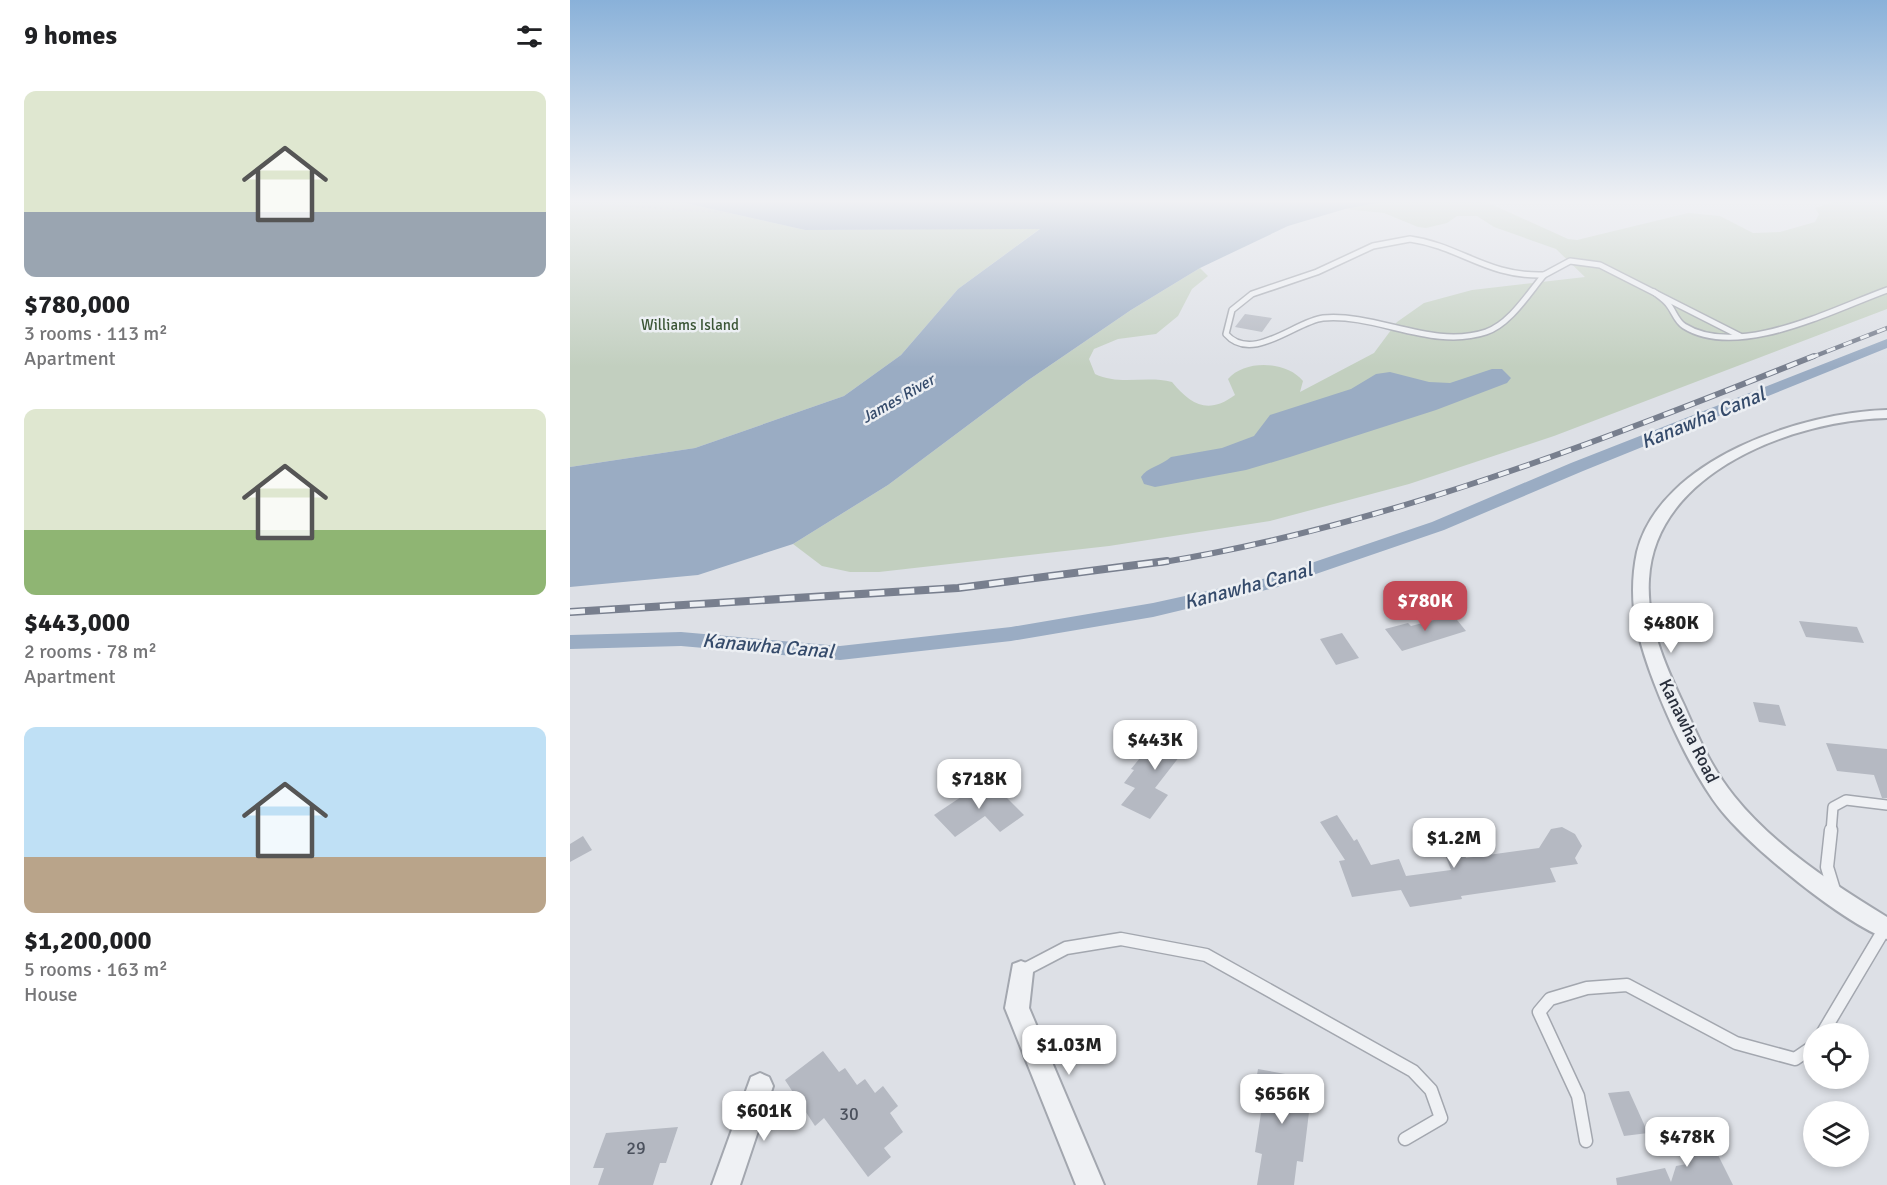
<!DOCTYPE html>
<meta charset="utf-8">
<style>
:root{--surface:#fff;--page:#f6f6f6;--text:#202124;--muted:#757577;--accent:#c24a57}
body{margin:0;font-family:Signika,sans-serif;background:var(--page);color:var(--text);height:100vh;display:flex;flex-direction:column;font-size:22px;white-space:nowrap}
*{box-sizing:border-box;margin:0}
p{font-size:20px;color:var(--muted)}
.icon{flex:none;width:33px;height:33px;fill:none;stroke:currentColor;stroke-width:2;stroke-linecap:round;stroke-linejoin:round}
.map{position:relative;flex:1;overflow:hidden}
.side{display:flex;flex-direction:column;background:var(--surface);width:570px}
.side>*{flex:none}
.fabs{position:absolute;left:1233px;top:1023px;display:grid;gap:12px}
.fabs a{display:grid;place-items:center;width:66px;height:66px;border-radius:50%;background:var(--surface);box-shadow:0 3px 9px #0003;font-size:30px}
.price{position:absolute;translate:-50% -51px;padding:0 14px;border-radius:12px;background:#fff;color:#222;font-size:20px;line-height:39px;filter:drop-shadow(0 2px 3px #0008)}
.price::after{content:'';position:absolute;left:50%;top:36px;width:18px;height:14px;margin-left:-9px;background:inherit;clip-path:polygon(0 0,100% 0,50% 100%)}
.price.current{background:var(--accent);color:#fff}
ul{padding:0;list-style:none}
li{display:grid;align-content:center;gap:12px;height:318px;padding:0 24px}
li span{display:grid;place-items:center;height:186px;border-radius:12px;color:#555}
li>.icon{margin-inline-start:auto}
span .icon{width:108px;height:108px;fill:#fffc;stroke-width:1}
li b{font-size:26px}
h2{display:flex;justify-content:space-between;align-items:center;height:72px;padding:0 24px;font-size:26px}
main{display:flex;flex:1;min-height:0}
.map>svg:first-child{display:block}
</style>
<main>
<section class="side">
<h2>9 homes<svg class="icon" aria-label="filters" viewBox="0 0 24 24"><path d="M4 7h16M4 17h16"/><circle cx="9" cy="7" r="2"/><circle cx="15" cy="17" r="2"/></svg></h2>
<ul>
<li><span style="background:linear-gradient(#dfe7d0 65%,#9aa5b1 0)"><svg class="icon" aria-label="home" viewBox="0 0 24 24"><path d="M3 11l9-7 9 7M6 9v11h12V9"/></svg></span><div><b>$780,000</b><p>3 rooms · 113 m²</p><p>Apartment</p></div></li>
<li><span style="background:linear-gradient(#dfe7d0 65%,#8fb573 0)"><svg class="icon" aria-label="home" viewBox="0 0 24 24"><path d="M3 11l9-7 9 7M6 9v11h12V9"/></svg></span><div><b>$443,000</b><p>2 rooms · 78 m²</p><p>Apartment</p></div></li>
<li><span style="background:linear-gradient(#bfe0f5 70%,#b9a48a 0)"><svg class="icon" aria-label="home" viewBox="0 0 24 24"><path d="M3 11l9-7 9 7M6 9v11h12V9"/></svg></span><div><b>$1,200,000</b><p>5 rooms · 163 m²</p><p>House</p></div></li>
</ul>
</section>
<div class="map">
<svg width="1317" height="1185" viewBox="0 0 1317 1185">
<rect width="100%" height="100%" fill="#dde0e6"/>
<!-- green -->
<g fill="#c2cfbf">
<path d="M0,201h106l129,29 236,-2 -83,61 -57,66 -57,41 -149,52 -125,19z"/>
<path d="M819,201h95l84,38 9,1 111,-27 32,3 33,17 27,-1 35,-10 4,-8 -4,-6 22,-7h50v108l-333,127 -145,48 -139,37 -161,25 -230,26h-29l-28,-6 -29,-22 95,-59 139,-104 104,-71 69,-42 8,8 -16,13 -14,27 -22,18 -38,5 -24,10 -5,10 6,15c25,12 51,1 77,8 19,23 36,33 63,13l-7,-16c17,-20 59,-18 75,2l-3,11 74,-39 23,-31 27,-19 48,-13 113,-13 -29,-28 -62,-22 -17,-11h-20l-10,7 -21,5 -8,-1 -34,-14 -39,-4z"/>
</g>
<!-- water -->
<g fill="#9aacc3">
<path d="M106,201h713l-44,8 -57,17 -88,42 -69,42 -104,71 -139,104 -95,59 -95,31 -128,12v-120l125,-19 149,-52 57,-41 57,-66 82,-60 -235,1z"/>
<path d="M922,369h10l9,9 -4,5 -71,27 -146,47 -44,13 -91,17 -11,-3 -3,-7c6,-10 20,-11 30,-20l51,-9 32,-12 16,-21 81,-26 25,-15 14,-2 39,10 21,1z"/>
</g>
<g fill="none" stroke-linecap="round" stroke-linejoin="round">
<!-- canal -->
<path fill="#9aacc3" fill-rule="evenodd" d="M1317,339v9l-304,123 -139,59 -166,57 -125,30 -142,24 -171,19 -159,-14 -111,3v-14l111,-3 159,14 171,-19 142,-24 114,-25 165,-56 139,-59z"/>
</g>
<!-- building -->
<g fill="#b5b9c2">
<path d="M675,314l27,4 -10,14 -27,-5z"/>
<path d="M883,615l13,16 -64,20 -17,-22 23,-6 3,3z"/>
<path d="M1229,621l58,6 7,16 -58,-6z"/>
<path d="M772,633l17,25 -23,7 -16,-26z"/>
<path d="M1183,702l26,3 7,21 -27,-4z"/>
<path d="M606,724l21,10 -42,54 13,7 -18,24 -29,-14 14,-17 -11,-5 10,-13 -3,-1 27,-33 6,2z"/>
<path d="M1256,743l61,6v49h-5l-8,-23 -37,-4z"/>
<path d="M418,779l36,36 -24,17 -15,-16 -30,21 -21,-22z"/>
<path d="M767,815l17,26 3,-2 14,26 28,-6 7,17 45,-6 -9,-23 19,-3 5,14 73,-10 12,-19 11,-2 13,7 7,12 -7,12 3,6 -28,4 6,14 -95,14 1,3 -52,8 -9,-17 -49,7 -13,-36 6,-1 -25,-38z"/>
<path d="M13,836l9,14 -22,12v-18z"/>
<path d="M253,1051l16,21 6,-4 12,17 8,-6 10,14 8,-7 15,20 -8,7 13,19 -19,16 7,9 -23,20 -44,-59 -9,8 -30,-46z"/>
<path d="M688,1069l55,10 -10,83 -6,-1 -3,24h-37l5,-31 -7,-2 8,-52 -10,-2z"/>
<path d="M1059,1091l19,42 -24,3 -16,-43z"/>
<path d="M108,1127l-12,36h-6l-7,22h-55l6,-17h-11l13,-35z"/>
<path d="M1130,1134l11,7 22,44h-116l-1,-7 49,-10 6,14 5,-16 11,-2 -6,-15 4,-12z"/>
</g>
<g fill="none" stroke-linecap="round" stroke-linejoin="round">
<!-- service-far2 casing -->
<g stroke="#a3a7af" stroke-width="8">
<g id="service-far2">
<path d="M840,239c50,7 77,38 134,36 -16,19 -34,49 -58,57 -54,18 -109,-19 -163,-14 -27,3 -71,46 -97,16l6,-24 20,-16 65,-22 56,-26z"/>
<path d="M974,275l26,-14 30,4 140,71"/>
<path d="M1084,292c5,4 10,7 14,12 6,7 8,17 16,22 54,34 150,-17 203,-36"/>
</g>
</g>
<!-- service-far1 casing -->
<g stroke="#a3a7af" stroke-width="12">
<path id="service-far1" d="M1261,832l2,-25 13,-7 41,5"/>
</g>
<!-- service casing -->
<g stroke="#a3a7af" stroke-width="15">
<g id="service">
<path d="M1261,830l-4,37 7,23"/>
<path d="M452,971l44,-23 55,-9 85,16 207,116 18,19 10,28 -36,21"/>
<path d="M1252,1034l63,-106"/>
<path d="M1016,1141l-8,-45 -39,-84 11,-13 37,-11 40,-3 109,58 59,16 19,-13"/>
</g>
</g>
<!-- minor casing -->
<g stroke="#a3a7af" stroke-width="4">
<g id="minor">
<path d="M1317,410v8c-92,2 -232,53 -238,161 -3,44 17,88 35,126 14,32 28,64 50,91 40,50 99,88 153,121v22c-45,-17 -137,-92 -167,-130 -33,-42 -80,-146 -86,-199 -2,-20 -1,-39 3,-58 23,-93 166,-140 250,-142z"/>
<path d="M451,961l8,3 4,8 -4,36 75,177h-28l-71,-177 8,-44z"/>
<path d="M190,1073l9,4 4,9 -33,99h-28l39,-108z"/>
</g>
</g>
<!-- path -->
<path stroke="#bbbec4" stroke-width="2" stroke-dasharray="3 3" stroke-linecap="butt" d="M0,202l161,11"/>
<!-- service-far2 -->
<use href="#service-far2" stroke="#eff1f4" stroke-width="5"/>
<!-- service-far1 -->
<use href="#service-far1" stroke="#eff1f4" stroke-width="9"/>
<!-- service -->
<use href="#service" stroke="#eff1f4" stroke-width="12"/>
<!-- minor -->
<use href="#minor" fill="#eff1f4" fill-rule="evenodd"/>
<!-- rail-far2 casing -->
<g stroke="#787f8e" stroke-width="4.5">
<path id="rail-far2" d="M1240,358l77,-30"/>
</g>
<!-- rail-far1 casing -->
<g stroke="#787f8e" stroke-width="6">
<path id="rail-far1" d="M588,563c228,-37 442,-122 656,-207"/>
</g>
<!-- rail casing -->
<g stroke="#787f8e" stroke-width="8">
<path id="rail" d="M0,612l388,-24 209,-27"/>
</g>
<!-- rail-far2 -->
<use href="#rail-far2" stroke="#eceff3" stroke-width="3" stroke-dasharray="9" stroke-linecap="butt"/>
<!-- rail-far1 -->
<use href="#rail-far1" stroke="#eceff3" stroke-width="4" stroke-dasharray="11" stroke-linecap="butt"/>
<!-- rail -->
<use href="#rail" stroke="#eceff3" stroke-width="5" stroke-dasharray="15" stroke-linecap="butt"/>
</g>
<!-- sky -->
<linearGradient id="sky" x2="0" y2="1"><stop stop-color="#89b1d9"/><stop offset="0.55" stop-color="#f0f1f4"/><stop offset="1" stop-color="#f0f1f4" stop-opacity="0"/></linearGradient>
<rect width="1317" height="367" fill="url(#sky)"/>
<g text-anchor="middle" dominant-baseline="central" stroke-width="5" stroke-linejoin="round" paint-order="stroke">
<!-- far-park labels -->
<g font-size="15" fill="#3b5536" stroke="#eceff3">
<text x="120" y="325">Williams Island</text>
</g>
<!-- far-water labels -->
<g font-size="16" font-style="italic" fill="#354b6b" stroke="#eceff3">
<text transform="translate(328 399) rotate(-30)">James River</text>
</g>
<!-- street labels -->
<g font-size="18" fill="#282e3b" stroke="#eceff3">
<text transform="translate(1119 731) rotate(64)">Kanawha Road</text>
</g>
<!-- near-number labels -->
<g font-size="18" fill="#4b515d">
<text x="279" y="1114">30</text>
<text x="66" y="1148">29</text>
</g>
<!-- water labels -->
<g font-size="20" font-style="italic" fill="#354b6b" stroke="#eceff3">
<text transform="translate(1133 418) rotate(-22)">Kanawha Canal</text>
<text transform="translate(678 586) rotate(-15)">Kanawha Canal</text>
<text transform="translate(198 646) rotate(5)">Kanawha Canal</text>
</g>
</g>
</svg>
<div class="fabs">
<a><svg class="icon" aria-label="locate" viewBox="0 0 24 24"><circle cx="12" cy="12" r="6"/><path d="M12 2v4M12 18v4M2 12h4M18 12h4"/></svg></a>
<a><svg class="icon" aria-label="layers" viewBox="0 0 24 24"><path d="M12 4l9 5-9 5-9-5zM3 14l9 5 9-5"/></svg></a>
</div>
<b class="price current" style="left:855px;top:632px">$780K</b>
<b class="price" style="left:1101px;top:654px">$480K</b>
<b class="price" style="left:585px;top:771px">$443K</b>
<b class="price" style="left:409px;top:810px">$718K</b>
<b class="price" style="left:884px;top:869px">$1.2M</b>
<b class="price" style="left:499px;top:1076px">$1.03M</b>
<b class="price" style="left:712px;top:1125px">$656K</b>
<b class="price" style="left:194px;top:1142px">$601K</b>
<b class="price" style="left:1117px;top:1168px">$478K</b>
</div>
</main>
